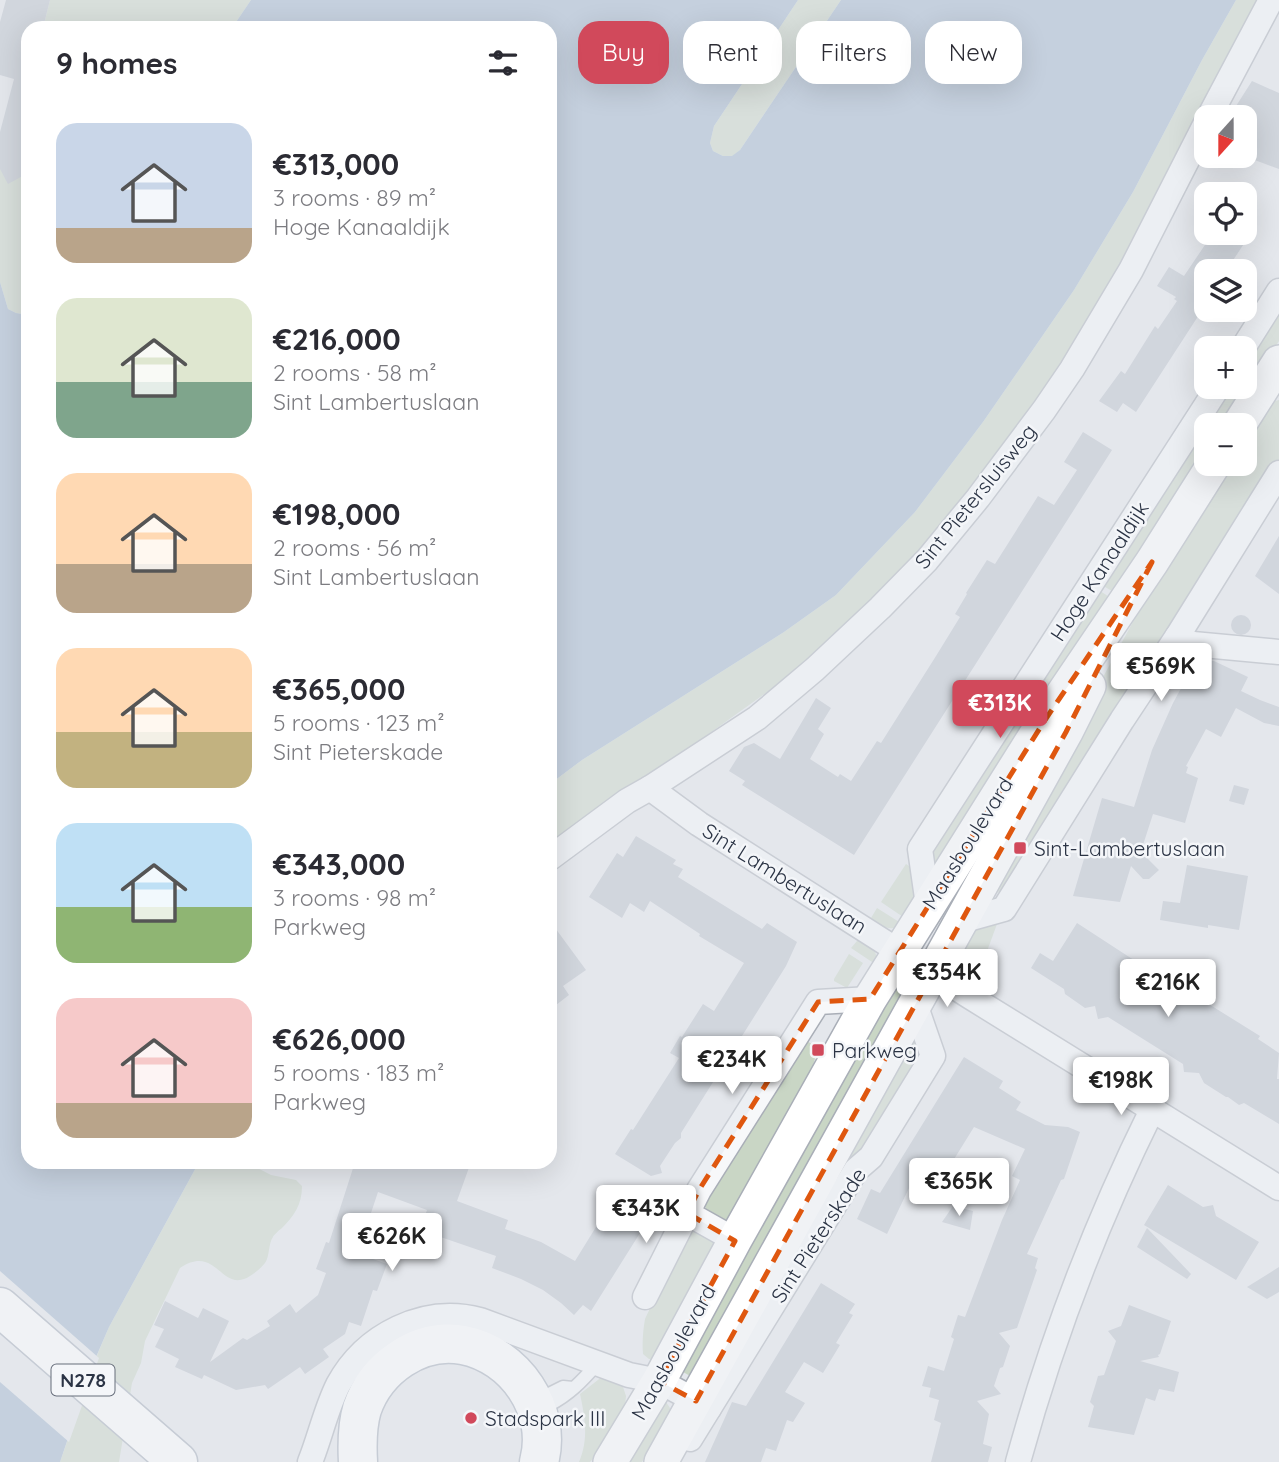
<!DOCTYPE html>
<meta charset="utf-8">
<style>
:root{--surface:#fff;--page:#f2f2f3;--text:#2b2b33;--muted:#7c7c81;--accent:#d1495b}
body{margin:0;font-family:Quicksand,sans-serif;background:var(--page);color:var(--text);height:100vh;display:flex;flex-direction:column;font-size:26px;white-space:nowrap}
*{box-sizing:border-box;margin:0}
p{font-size:23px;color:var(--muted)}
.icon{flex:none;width:38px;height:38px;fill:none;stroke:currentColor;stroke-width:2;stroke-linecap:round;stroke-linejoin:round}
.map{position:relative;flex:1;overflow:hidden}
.details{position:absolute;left:21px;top:21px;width:536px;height:1148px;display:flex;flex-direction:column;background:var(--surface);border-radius:21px;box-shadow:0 7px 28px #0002}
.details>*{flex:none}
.banner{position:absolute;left:578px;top:21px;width:595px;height:63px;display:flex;gap:14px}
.needle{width:46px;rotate:201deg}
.buttons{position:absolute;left:1194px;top:105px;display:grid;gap:14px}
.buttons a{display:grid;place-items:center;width:63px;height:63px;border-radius:14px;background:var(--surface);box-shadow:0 7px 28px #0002;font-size:35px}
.price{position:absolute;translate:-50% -60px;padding:0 16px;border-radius:7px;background:#fff;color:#222;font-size:23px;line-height:46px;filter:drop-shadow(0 2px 4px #0008)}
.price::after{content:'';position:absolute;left:50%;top:42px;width:21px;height:16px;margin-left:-10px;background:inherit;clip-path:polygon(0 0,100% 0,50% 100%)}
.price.selected{background:var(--accent);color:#fff}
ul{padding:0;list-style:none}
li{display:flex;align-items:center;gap:21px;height:175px;padding:0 35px}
li span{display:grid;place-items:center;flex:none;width:196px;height:140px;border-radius:21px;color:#555}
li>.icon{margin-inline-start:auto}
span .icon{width:84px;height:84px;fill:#fffc;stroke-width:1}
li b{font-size:30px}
h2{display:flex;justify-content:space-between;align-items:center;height:84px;padding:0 35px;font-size:30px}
.pill{padding:0 24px;border-radius:21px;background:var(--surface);box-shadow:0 7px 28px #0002;font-size:24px;line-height:63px}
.pill.selected{background:var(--accent);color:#fff}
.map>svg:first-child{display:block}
</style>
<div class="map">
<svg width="1279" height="1462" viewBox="0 0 1279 1462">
<rect width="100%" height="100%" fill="#e4e7ec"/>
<!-- green -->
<g fill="#c9d6c5">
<path d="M50,0h201l-19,28h-189z"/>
<path d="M798,0h43l-101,150 -7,6h-10l-10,-5 -3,-8 4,-17z"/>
<path d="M1236,0h25l-53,94 -73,142 -44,79 -60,97 -66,84 -53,65 -72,71 -70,58 -99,71 -50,31 -71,51v-59l32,-24 202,-128 52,-37 79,-83 68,-90 91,-132 59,-98 69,-132z"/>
<path d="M0,163l28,7v145l-12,-2 -8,-4 -8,-27z"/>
<path d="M1279,302v39l-54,84h-19v30l-89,139 -17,-10 125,-197h19v-31z"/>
<path d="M1279,400v60l-275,428 -23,16 59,-90 11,-41 109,-201 67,-108h17v-27l27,-35z"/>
<path d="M1097,589l17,11 -180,279 -4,-31z"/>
<path d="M906,864l6,4 2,45 -5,8 -28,-19z"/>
<path d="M877,908l27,17c-16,7 -21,2 -33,-7z"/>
<path d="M989,922l8,2 -15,41 -29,-17 3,-7z"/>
<path d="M860,940c13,8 17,10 18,26l-27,-18 6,-7z"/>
<path d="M849,954l14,9 -16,25 -13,-7v-2z"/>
<path d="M952,955l27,17 -5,6 -6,1 -12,-7z"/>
<path d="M892,980l21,14 -221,383 -9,-5z"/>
<path d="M910,1026l11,22 -1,10 -195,316z"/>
<path d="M807,1041l11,7 -13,46 -68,123 -12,7 -19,-12 -1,-8z"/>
<path d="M199,1162h47l25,13 25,5 6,6c0,19 -8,30 -21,43 -1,0 -8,7 -8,8 -5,7 -3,19 -8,26 -3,4 -8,8 -12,11 -32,24 -35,-32 -73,-6l-35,73 -4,22 -9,20 -13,79h-59l38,-109 11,-26z"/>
<path d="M688,1227l27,15 1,5 -63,113 -4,-1 -6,-5c-1,-12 0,-23 2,-35z"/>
<path d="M603,1376l19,8 4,12 -1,10 -19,39 -16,17h-11c10,-23 6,-44 1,-68z"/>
<path d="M661,1401l5,1 4,6v4l-28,50h-22z"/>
</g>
<!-- water -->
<g fill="#9fb4cc">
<path d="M251,0h547l-84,126 -4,17 3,8 10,5h9l8,-6 101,-150h395l-34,60 -69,132 -59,98 -91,132 -68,90 -79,83 -52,37 -202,128 -32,24v-756h-318z"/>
<path d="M0,282l8,27 8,4 12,2v847h171l-90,165 -16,37 -33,98h-60z"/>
</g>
<!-- pier -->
<path fill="#e4e7ec" d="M0,1271l99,87 -30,84 -69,-60z"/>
<!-- building -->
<g fill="#bbc0ca">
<path d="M6,0h44l-7,28h-15v145l-20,11 -8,-15v-37l14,-53 -14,-4v-53z"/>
<path d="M1252,81l27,12v76l-35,-13v-39h-15z"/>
<path d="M1213,233h38l-25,38h-20v33l-70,108 -13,-9 -6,9 -18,-11 22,-30 4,3 30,-48 3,3 19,-28 -3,-2 2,-2 -19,-11 12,-19 15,9z"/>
<path d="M1083,432l29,18 -258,405 -112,-70 3,-4 -16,-10 15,-24 10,-4 26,16 36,-61 15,10 -13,21 6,5 -14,25 28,18 2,-3 11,7 26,-40 4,2 55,-87 24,-39 -5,-3 12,-20 -1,-1 21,-33 8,4 43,-68 16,9 23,-35 -13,-8z"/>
<path d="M1279,536v58l-24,-18z"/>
<circle cx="1241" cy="625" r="10"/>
<path d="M1197,659l17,2 34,16 -7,14 19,9 19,7v19l-15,-3 -28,-15 -15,29 -15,-8 -20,37 2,1 -2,6 12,5 -13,45 -32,-9 -10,31 9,3 -4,11 11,11 -10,9h-6l-12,-13 -11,36 -47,-6 29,-98 32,9 18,-57 21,-47z"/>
<path d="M1234,785l15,4 -5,16 -15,-4z"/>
<path d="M636,836l40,24 -3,4 10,5 -5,8 84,52 5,-6 30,19 -11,24 -105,167v5l-6,5 -15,23 2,7 -11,3 -36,-22 16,-25 2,1 46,-72 -9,-5 10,-17 2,1 21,-33 11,7 30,-48 -45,-27 1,-2 -50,-33 -6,11 -14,-9 -8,15 -33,-21 28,-44 6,4z"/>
<path d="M1187,865l61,11 -9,54 -31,-5v3l-48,-8 3,-19 17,2z"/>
<path d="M550,921l36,49 -23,16 6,9 -13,10 -6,-9z"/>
<path d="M1077,923l86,56 3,-5 34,23 -1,1 61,38 -2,3 21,14 -2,26h2v45l-35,-21 -5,2 -11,-8h-2l-22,-14 -5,-10 -15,-1 -1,-8 -75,-47 -10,2 -3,-13 -10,2 -20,-14 -1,-5 -33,-21 9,-15 13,8z"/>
<path d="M964,1057l39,24 -4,7 22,14 -5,8 29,15 23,2 12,5 -16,47 -3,1 -34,74 11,4 -3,10 2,2 -20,58 -18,5 11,13 -7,21 -3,1 -6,18 7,8 -24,7 12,13 -6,30 9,3 -4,15h-57l10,-39 -7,-3 5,-20 -10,-3 2,-9 -9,-2 6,-20 16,5 10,-32 -3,-2 7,-22 7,2 37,-97 18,-40 -8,-4 13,-27 -51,-22 -44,71 -20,-12 -23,48 -30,-15 14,-30 9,4z"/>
<path d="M355,1162h116l-14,39 51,19 -3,9 36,13 34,19 37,-60 40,13 -61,97 -8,-6 -9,10 -13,-12 -18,-13 -22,-11 -29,-11 4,-12 -76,-26 7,-20 -49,-18 -12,36 16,5 -9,26 14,5 -10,27 -4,-1 -12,36 -12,-4 -4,12 -22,15 6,8 -24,17 -5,-7 -32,22 -3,-4 -29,5 -32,-15 -2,4 -27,-12 4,-8 -24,-12 9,-18 -10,-4 11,-24 33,17 5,-10 26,13 -19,41 33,-24 4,2 23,-14 -3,-5 23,-17 6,9 22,-18 8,-22 -10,-4 10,-27 3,1z"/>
<path d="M1168,1185l35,22 10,-2 3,11 43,26 -23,38 -92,-55z"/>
<path d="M953,1206l20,5 -3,19 -28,-8z"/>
<path d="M1147,1228l44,46 -4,5 -50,-32z"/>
<path d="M1279,1267v25l-12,7 -20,-12z"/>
<path d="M821,1283l34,21 -6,9 4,2 -17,28 4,2 -17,28 -19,-11 -19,30 20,11 -12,19 -6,-2 -11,31 -10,-3 -5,14h-56l27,-60 14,4z"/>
<path d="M1129,1305l42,16 -11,33 -2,1 1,2 -19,4 39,11 -5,20 -15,-3 -4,12 -9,-3 -12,37 -46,-8 6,-21 -4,-4 6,-19 2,-7 6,-1 12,-34 -8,-10 13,-5z"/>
</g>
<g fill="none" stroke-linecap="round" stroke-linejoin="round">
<!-- lane casing -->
<g stroke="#a9aeb7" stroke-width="15">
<g id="lane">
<path d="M545,1396l18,-9 10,1"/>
<path d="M549,1405c21,-11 33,-24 49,-42"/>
</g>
</g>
<!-- street casing -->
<g stroke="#a9aeb7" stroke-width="27">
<g id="street">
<path d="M1209,117l62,-117"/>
<path d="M1243,348l36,-57"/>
<path d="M1177,637l10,5 6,2 86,8"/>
<path d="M650,788l49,36 270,172 310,192"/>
<path d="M550,858l77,-57 23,-13 107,-70 58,-49 65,-61 47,-48 51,-62 66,-88 28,-41 59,-99 75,-147"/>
<path d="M928,905l-8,-56 298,-462"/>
<path d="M961,921l43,-12 118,-189 55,-83 102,-164"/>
<path d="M687,1213l48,27"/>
<path d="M645,1297l54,-107 119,-188 52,-3"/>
<path d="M690,1439l166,-269 15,-13 62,-101 -18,-52"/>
<path d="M310,1462c10,-25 16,-53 28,-77 27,-50 86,-80 142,-65l149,55 30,6 50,27"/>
<path d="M1018,1462c33,-121 78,-239 134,-352"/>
</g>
</g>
<!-- secondary casing -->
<g stroke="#a9aeb7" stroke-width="36">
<g id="secondary">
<path d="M1239,425l40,-63"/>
<path d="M610,1462l49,-81 76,-141 135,-241 175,-279 107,-158 62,-98"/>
<path d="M661,1462l405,-730 23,-46"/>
</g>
</g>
<!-- primary casing -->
<g stroke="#a3abb8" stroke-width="41">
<g id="primary">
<path d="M0,1307l178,155"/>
<path d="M358,1462c-1,-18 -1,-36 4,-53 14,-41 57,-72 101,-64 52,10 90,65 76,117"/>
</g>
</g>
<!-- lane -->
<use href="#lane" stroke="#f7f8fa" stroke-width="12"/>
<!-- street -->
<use href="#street" stroke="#f7f8fa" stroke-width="24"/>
<!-- secondary -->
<use href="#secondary" stroke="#fff" stroke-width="33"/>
<!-- primary -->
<use href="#primary" stroke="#fff" stroke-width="38"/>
</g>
<!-- marked area -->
<path d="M0 0H1279V1462H0ZM1152,562l-86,170 -370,669 -37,-20 76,-140 -48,-28 12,-23 119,-188 52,-3 175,-279z" fill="#e4e7ec" fill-opacity=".55" fill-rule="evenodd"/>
<path fill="none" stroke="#df570f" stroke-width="5" stroke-dasharray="14 9" stroke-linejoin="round" d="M1152,562l-86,170 -370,669 -37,-20 76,-140 -48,-28 12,-23 119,-188 52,-3 175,-279z"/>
<!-- markers -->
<g fill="#d1495b" stroke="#f4f6f9" stroke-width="2.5">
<rect x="1013" y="841" width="14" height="14" rx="3.5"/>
<rect x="811" y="1043" width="14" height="14" rx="3.5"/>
<circle cx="471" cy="1418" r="7"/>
</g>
<g text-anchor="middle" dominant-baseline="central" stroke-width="5" stroke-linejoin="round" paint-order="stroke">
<!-- shield labels -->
<rect fill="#f4f6f9" stroke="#676e7b" stroke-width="2" x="51.5" y="1364.5" width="63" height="31" rx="5"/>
<g font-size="19" font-weight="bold" fill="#2b3445">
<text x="83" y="1380">N278</text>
</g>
<!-- street labels -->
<g font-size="21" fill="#2b3445" stroke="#f4f6f9">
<text transform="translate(975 496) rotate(-51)">Sint Pietersluisweg</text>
<text transform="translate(1099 571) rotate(-57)">Hoge Kanaaldijk</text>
<text transform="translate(967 843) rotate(-58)">Maasboulevard</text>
<text transform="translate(785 878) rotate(32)">Sint Lambertuslaan</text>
<text transform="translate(818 1235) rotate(-57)">Sint Pieterskade</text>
<text transform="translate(673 1352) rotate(-61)">Maasboulevard</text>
</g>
<!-- poi labels -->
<g font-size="21" fill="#2b3445" stroke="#f4f6f9" text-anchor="start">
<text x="1034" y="848">Sint-Lambertuslaan</text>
<text x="832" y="1050">Parkweg</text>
<text x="485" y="1418">Stadspark III</text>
</g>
</g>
</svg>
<div class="buttons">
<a><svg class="needle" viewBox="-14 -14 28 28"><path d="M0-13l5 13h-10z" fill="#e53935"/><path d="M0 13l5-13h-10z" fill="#7c7c81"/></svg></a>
<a><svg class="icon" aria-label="locate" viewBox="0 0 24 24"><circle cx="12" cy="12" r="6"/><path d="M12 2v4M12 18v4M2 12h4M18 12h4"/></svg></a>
<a><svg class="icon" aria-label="layers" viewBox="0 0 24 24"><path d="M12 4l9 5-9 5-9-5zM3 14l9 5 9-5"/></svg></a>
<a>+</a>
<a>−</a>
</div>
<b class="price" style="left:1161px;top:703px">€569K</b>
<b class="price selected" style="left:1000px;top:740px">€313K</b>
<b class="price" style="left:947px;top:1009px">€354K</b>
<b class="price" style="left:1168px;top:1019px">€216K</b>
<b class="price" style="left:732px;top:1096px">€234K</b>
<b class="price" style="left:1121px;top:1117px">€198K</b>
<b class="price" style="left:959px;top:1218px">€365K</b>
<b class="price" style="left:646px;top:1245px">€343K</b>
<b class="price" style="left:392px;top:1273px">€626K</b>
<div class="banner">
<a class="pill selected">Buy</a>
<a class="pill">Rent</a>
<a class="pill">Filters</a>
<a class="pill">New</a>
</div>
<section class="details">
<h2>9 homes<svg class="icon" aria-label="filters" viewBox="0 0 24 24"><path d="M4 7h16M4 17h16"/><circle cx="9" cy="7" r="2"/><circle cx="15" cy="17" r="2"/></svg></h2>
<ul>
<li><span style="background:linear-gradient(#c9d6e8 75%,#b9a48a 0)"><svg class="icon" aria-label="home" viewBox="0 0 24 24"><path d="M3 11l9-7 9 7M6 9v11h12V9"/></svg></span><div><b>€313,000</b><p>3 rooms · 89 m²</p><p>Hoge Kanaaldijk</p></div></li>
<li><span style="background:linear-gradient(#dfe7d0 60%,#7fa58c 0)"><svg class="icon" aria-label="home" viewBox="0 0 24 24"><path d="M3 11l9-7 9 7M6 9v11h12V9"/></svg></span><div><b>€216,000</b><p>2 rooms · 58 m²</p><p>Sint Lambertuslaan</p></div></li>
<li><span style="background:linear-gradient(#ffd9b3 65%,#b9a48a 0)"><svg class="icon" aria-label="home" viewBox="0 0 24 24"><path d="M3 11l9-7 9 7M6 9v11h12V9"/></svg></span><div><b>€198,000</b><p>2 rooms · 56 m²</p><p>Sint Lambertuslaan</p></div></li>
<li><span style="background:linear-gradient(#ffd9b3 60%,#c2b280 0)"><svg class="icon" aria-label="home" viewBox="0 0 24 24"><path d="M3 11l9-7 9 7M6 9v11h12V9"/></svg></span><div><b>€365,000</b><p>5 rooms · 123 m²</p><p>Sint Pieterskade</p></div></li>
<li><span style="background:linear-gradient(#bfe0f5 60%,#8fb573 0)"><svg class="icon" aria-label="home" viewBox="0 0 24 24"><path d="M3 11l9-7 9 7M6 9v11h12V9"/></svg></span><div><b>€343,000</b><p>3 rooms · 98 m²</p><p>Parkweg</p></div></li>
<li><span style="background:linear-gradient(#f6c9c9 75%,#b9a48a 0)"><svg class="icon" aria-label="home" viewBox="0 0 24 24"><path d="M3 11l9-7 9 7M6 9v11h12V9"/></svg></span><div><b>€626,000</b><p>5 rooms · 183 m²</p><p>Parkweg</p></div></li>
</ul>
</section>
</div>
